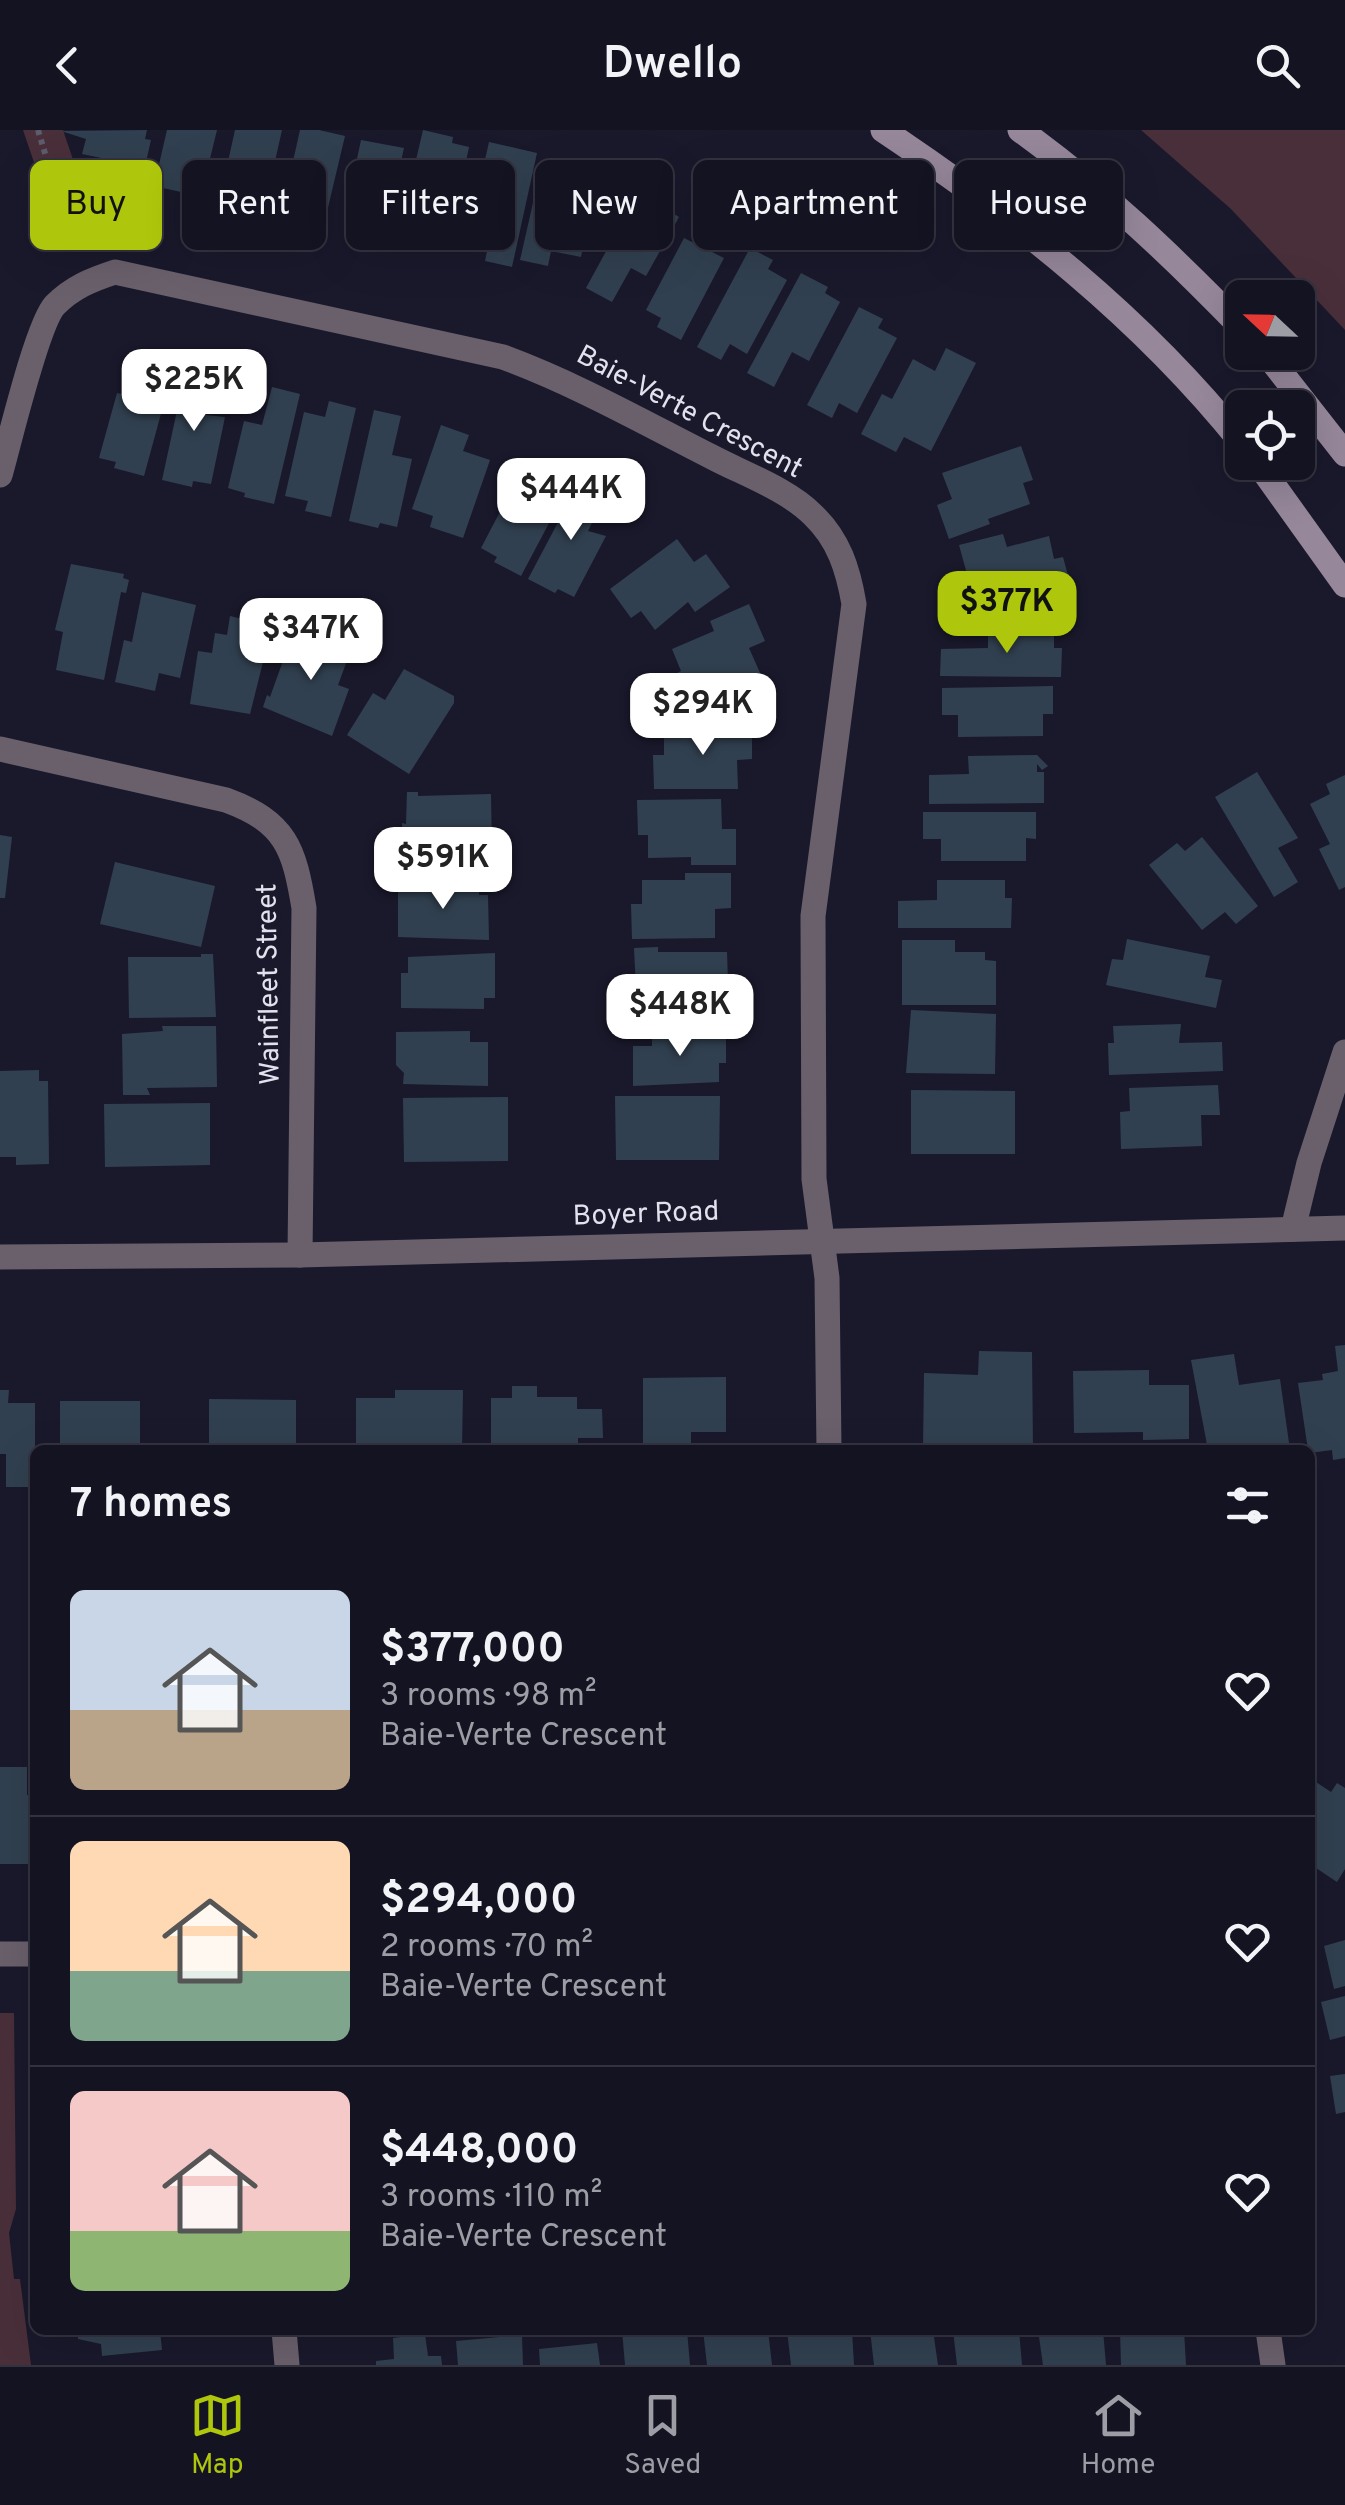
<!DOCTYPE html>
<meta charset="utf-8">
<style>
:root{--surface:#141321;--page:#21202e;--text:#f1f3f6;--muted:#9d9ea5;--line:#33323f;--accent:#aec60b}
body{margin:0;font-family:Overpass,sans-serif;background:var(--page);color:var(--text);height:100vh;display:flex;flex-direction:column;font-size:38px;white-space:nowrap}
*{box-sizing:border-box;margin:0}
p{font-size:32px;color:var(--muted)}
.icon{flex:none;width:55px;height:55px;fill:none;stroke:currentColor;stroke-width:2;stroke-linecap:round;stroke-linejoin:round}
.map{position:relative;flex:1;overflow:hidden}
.details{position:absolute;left:30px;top:1315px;width:1285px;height:890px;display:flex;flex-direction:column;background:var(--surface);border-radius:15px;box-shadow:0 10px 40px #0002,0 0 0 2px var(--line)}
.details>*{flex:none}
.guide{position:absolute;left:30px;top:30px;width:1285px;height:90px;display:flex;gap:20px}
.needle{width:65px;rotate:292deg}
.controls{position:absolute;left:1225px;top:150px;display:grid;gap:20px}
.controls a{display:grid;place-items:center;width:90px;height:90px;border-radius:15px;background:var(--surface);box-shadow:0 10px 40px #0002,0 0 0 2px var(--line);font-size:50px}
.price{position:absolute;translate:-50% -85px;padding:0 22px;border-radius:20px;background:#fff;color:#222;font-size:32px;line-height:65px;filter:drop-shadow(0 2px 5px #0008)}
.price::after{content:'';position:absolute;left:50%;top:60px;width:30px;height:22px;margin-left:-15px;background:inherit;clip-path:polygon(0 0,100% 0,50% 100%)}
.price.on{background:var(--accent);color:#111}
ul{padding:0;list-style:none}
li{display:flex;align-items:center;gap:30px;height:250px;padding:0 40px}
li+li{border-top:2px solid var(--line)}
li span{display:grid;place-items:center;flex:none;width:280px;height:200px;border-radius:15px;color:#555}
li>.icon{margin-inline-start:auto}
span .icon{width:120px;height:120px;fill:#fffc;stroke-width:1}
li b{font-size:42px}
h2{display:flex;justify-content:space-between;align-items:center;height:120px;padding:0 40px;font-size:42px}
.chip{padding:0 35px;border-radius:15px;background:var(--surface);box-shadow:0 10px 40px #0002,0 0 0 2px var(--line);font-size:35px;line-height:90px}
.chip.on{background:var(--accent);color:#111}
header{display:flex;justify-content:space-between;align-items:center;height:130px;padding:0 40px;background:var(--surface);font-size:45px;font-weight:600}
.menu{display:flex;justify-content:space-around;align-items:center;height:140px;border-top:2px solid var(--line);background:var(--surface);font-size:28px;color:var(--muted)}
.menu a{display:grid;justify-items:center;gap:5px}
.menu .on{color:var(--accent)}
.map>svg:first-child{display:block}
</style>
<header><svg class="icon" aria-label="back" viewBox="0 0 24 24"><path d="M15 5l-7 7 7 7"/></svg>Dwello<svg class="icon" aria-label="search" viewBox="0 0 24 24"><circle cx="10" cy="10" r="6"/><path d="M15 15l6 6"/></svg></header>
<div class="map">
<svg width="1345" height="2235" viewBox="0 0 1345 2235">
<rect width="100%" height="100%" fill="#1a192c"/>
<!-- green -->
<g fill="#492f3a">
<path d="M23,0h40l29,86 -36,11z"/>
<path d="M1141,0h204v200l-114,-121z"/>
<path d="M0,1883h14l2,196 -7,24 5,46h6l11,86h-31z"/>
</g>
<!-- building -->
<g fill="#314050">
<path d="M147,0l-2,9 6,1 -10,44 -34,-9 4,-15 -29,-6 4,-15 -25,-8z"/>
<path d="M167,0h50l-12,49 -20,-5 -4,18 -27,-6z"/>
<path d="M235,0h47l-18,80 -28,-7 1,-7 -16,-3z"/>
<path d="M300,0h19l26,6 -19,80 -16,-3 -2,8 -27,-6z"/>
<path d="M423,0l30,7 -1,6 17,4 -14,66 -20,-4 -7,38 -31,-6z"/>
<path d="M361,10l43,8 -20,89 -26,-5 2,-9 -16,-3z"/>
<path d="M489,12l48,11 -25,114 -27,-6 7,-35 -21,-5z"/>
<path d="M565,39l32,7 -16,81 -30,-6 -3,15 -28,-6 20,-88 23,5z"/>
<path d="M640,59l26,14 -2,5 15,9 -33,59 -15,-8 -19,34 -26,-14z"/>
<path d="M684,108l40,20 -43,82 -24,-13 4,-9 -15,-8z"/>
<path d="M750,118l23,12 -5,9 19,11 -40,74 -17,-10 -9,16 -24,-13z"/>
<path d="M801,143l27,14 -3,6 15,9 -31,59 -17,-9 -18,35 -27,-14z"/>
<path d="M859,177l24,12 -5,9 19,10 -40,75 -18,-10 -7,15 -25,-13z"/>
<path d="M946,218l30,15 -45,88 -27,-14 -8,15 -35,-18 21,-40 10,5 21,-40 22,12z"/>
<path d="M146,229l28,7 -30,110 -30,-8 2,-6 -17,-4 18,-65 18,4z"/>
<path d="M186,239l28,7 -8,39 19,2 -14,67 -18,-3 -1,6 -30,-7z"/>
<path d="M272,257l28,7 -26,110 -30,-7 1,-4 -17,-5 16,-67 18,4z"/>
<path d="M329,271l27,7 -25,109 -26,-6 3,-10 -23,-5 19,-84 21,5z"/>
<path d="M374,280l27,6 -9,39 20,4 -15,68 -17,-4 -2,5 -29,-7z"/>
<path d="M441,295l28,10 -6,16 27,9 -27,78 -33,-11 3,-11 -21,-7z"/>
<path d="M1021,316l12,34 -10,3 7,21 -42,15 2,5 -41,15 -12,-34 15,-6 -10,-26z"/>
<path d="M549,332l25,14 -53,100 -27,-14 3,-5 -16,-9 32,-61 14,8 1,5z"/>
<path d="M581,349l26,14 -19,38 18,5 -32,61 -16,-8 -3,4 -27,-14z"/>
<path d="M1003,404l4,13 42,-11 5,23 9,-2 9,33 -80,21 -7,-29 -15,3 -11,-40z"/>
<path d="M677,409l17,23 12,-8 24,33 -35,25 -7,-10 -33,28 -14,-19 -10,7 -21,-29z"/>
<path d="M71,434l53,10 -1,4 6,2 -3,13 -5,-1 -17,88 -48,-10 7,-38 -8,-2z"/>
<path d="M142,462l54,13 -16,73 -21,-5 -4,18 -40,-9 9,-42 8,2z"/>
<path d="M749,474l16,37 -16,7 12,27 -76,32 -14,-31 10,-5 -9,-22 42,-18 -4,-10z"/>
<path d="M230,486l42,10 -22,88 -60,-10 8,-53 14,2 3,-20 12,2z"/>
<path d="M294,500l57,20 -13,35 11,4 -17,47 -69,-29 4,-12 3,2z"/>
<path d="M988,500h66v18h8l-1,29 -121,-1 1,-27 47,-1z"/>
<path d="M404,539l50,27v7l-45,71 -62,-39 26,-42 12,7z"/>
<path d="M1053,556v28h-10v22l-85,1v-22h-16v-27z"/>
<path d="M707,594h45v35l-15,1 1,29h-84l-1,-34h11v-25h43z"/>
<path d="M1037,625l11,11 -6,4 -5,-6v8h7v31l-115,1v-29l40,-1 -1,-18z"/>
<path d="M1257,642l41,66 -20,10 20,34 -24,15 -59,-100z"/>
<path d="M1345,645v112l-6,3 -20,-41 11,-5 -20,-40 20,-10 -4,-10z"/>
<path d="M407,662h11v4l73,-2 1,61h-38v11l-51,3 -1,-46 4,1z"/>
<path d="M721,669l1,30h14v36h-45v-8l-43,1v-23h-10l-1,-35z"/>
<path d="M923,682h113v27l-10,-1v23h-85v-22h-18z"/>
<path d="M0,705l12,2 -7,61h-5z"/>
<path d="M1202,707l56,69 -22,18 -11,-12 -23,18 -53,-65 28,-22 8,8z"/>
<path d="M115,732l100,24 -14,61 -101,-23z"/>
<path d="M685,743h46v35l-16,1v29l-83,1 -1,-35h11v-24h43z"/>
<path d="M937,750h68v18h7l-1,30h-113v-27l39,-1z"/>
<path d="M479,755v10h9l1,45 -91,-3v-51z"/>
<path d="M1127,809l83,17 -5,21 17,3 -6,28 -110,-23 6,-26 11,1z"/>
<path d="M902,810h53v12h30v8l11,1v44h-94z"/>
<path d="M658,817v5h69l2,61 -55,2v-12h-30v-16l-8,1 -2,-40z"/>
<path d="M495,823v45h-11v11l-83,-1v-35h7v-16z"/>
<path d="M201,824h12l3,63 -87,1 -1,-61h73z"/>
<path d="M911,880l85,4 -1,60 -89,-1z"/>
<path d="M1181,894l-2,19 43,-1 1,29 -114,4 -1,-32h6l-1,-17z"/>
<path d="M162,896h54l1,61 -70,1 3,7h-27l-1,-61 41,-3z"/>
<path d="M470,901v11h18v44l-85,-2 1,-11 -8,-8v-33z"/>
<path d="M652,902h74v31h-7v19l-86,4v-40h19z"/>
<path d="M39,940v11h9l1,83 -33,1v-8h-16v-86z"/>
<path d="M1218,955l2,30h-19l1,31 -81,3 -1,-37 10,-1 -1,-23z"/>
<path d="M911,960l104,1v63h-104z"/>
<path d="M615,966h105l-1,64h-103z"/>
<path d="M508,967v64l-104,1 -1,-64z"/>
<path d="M210,973v62l-105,2 -1,-63z"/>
<path d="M1345,1215v113l-12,2 -1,-10 -22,3 -2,-3 -10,-67 25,-3 -1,-6 16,-3 -3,-25z"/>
<path d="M979,1221l53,1 1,97 -110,-1 1,-75 54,2z"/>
<path d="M1234,1224l5,31 41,-6 10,71h-82l-17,-90z"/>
<path d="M1149,1240v15h40v54l-46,1v-8l-69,1 -1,-62z"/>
<path d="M726,1247v55h-35v18h-48v-72z"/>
<path d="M512,1256h25v11h40v12h25l1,29h-25v12h-87v-52h21z"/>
<path d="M0,1260h9l-1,13h27v84h-29v-33h-6z"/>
<path d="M395,1260h68l-1,60h-106v-52h39z"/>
<path d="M209,1269l87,1v50h-87z"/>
<rect x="60" y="1271" width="80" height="49"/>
<path d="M0,1637h27v28h5l3,69h-35z"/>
<path d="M1310,1648l21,14 6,-9 8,5v81l-8,13 -27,-18z"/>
<path d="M1345,1810v46l-11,3 -10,-43z"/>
<path d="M1345,1866v40l-15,4 -9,-38z"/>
<path d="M1345,1944v38l-9,2 -6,-38z"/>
<path d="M78,2200h82l2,20 -60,6 -1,-12 -23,-5z"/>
<path d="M622,2200h65l3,35h-65z"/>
<path d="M703,2200h65l4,35h-65z"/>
<path d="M787,2200h65l2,35h-63z"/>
<path d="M870,2200h58l1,7h5l4,28h-64z"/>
<path d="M953,2200h66l3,35h-65z"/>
<path d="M1038,2200h65l3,35h-63z"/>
<path d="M1120,2200h64l2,35h-65z"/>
<path d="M425,2204l3,22h13l1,9h-66v-4l18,-2 -1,-21z"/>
<path d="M522,2205l1,30h-65l-2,-24z"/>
<path d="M597,2213l3,22h-60l-1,-16z"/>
</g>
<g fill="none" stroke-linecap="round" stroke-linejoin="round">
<!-- path -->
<path stroke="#5d5c6d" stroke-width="6" stroke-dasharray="5 5" stroke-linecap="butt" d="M38,0l37,123"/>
<!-- minor -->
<g stroke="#6a606c" stroke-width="25">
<path d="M0,345c9,-31 37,-151 55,-170 18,-18 36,-25 60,-33l388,85c73,27 140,65 209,100 32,17 75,32 101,58 26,25 35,54 41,89l-41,312 1,263 13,99 2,172"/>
<path d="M0,619l226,51c60,22 68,48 78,108l-4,347"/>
<path d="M1293,1099l16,-66 36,-111"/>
<path d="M0,1127l300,-2 1045,-27"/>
<path d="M0,1824h35"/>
<path d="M284,2200l3,35"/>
<path d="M1268,2200l5,35"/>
</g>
<!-- secondary -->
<g stroke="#96879b" stroke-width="25">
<path d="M883,0c133,89 258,187 359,313"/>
<path d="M1020,0c81,58 153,127 222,198"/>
<path d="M1265,222l80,102"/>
<path d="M1257,332l88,123"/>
</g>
</g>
<g text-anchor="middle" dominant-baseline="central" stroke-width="9" stroke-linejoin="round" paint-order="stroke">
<!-- street labels -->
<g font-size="28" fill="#e2e2ef" stroke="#1a192c">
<text transform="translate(689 283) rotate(28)">Baie-Verte Crescent</text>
<text transform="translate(270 854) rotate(-91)">Wainfleet Street</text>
<text transform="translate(646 1085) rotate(-2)">Boyer Road</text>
</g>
</g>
</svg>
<div class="controls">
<a><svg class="needle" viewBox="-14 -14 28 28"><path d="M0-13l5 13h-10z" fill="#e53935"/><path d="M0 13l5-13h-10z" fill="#9d9ea5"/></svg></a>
<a><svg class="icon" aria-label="locate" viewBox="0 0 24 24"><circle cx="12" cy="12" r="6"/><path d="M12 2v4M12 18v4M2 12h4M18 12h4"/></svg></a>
</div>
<b class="price" style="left:194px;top:304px">$225K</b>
<b class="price" style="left:571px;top:413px">$444K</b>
<b class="price on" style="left:1007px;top:526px">$377K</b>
<b class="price" style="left:311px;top:553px">$347K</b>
<b class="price" style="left:703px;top:628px">$294K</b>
<b class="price" style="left:443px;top:782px">$591K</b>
<b class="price" style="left:680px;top:929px">$448K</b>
<div class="guide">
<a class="chip on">Buy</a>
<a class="chip">Rent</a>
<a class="chip">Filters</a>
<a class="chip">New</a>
<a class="chip">Apartment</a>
<a class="chip">House</a>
</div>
<section class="details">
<h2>7 homes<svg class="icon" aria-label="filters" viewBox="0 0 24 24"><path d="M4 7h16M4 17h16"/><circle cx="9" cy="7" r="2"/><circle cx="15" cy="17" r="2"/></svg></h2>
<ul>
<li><span style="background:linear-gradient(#c9d6e8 60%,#b9a48a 0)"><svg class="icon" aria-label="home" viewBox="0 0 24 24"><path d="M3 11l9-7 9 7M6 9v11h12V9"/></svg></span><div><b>$377,000</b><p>3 rooms · 98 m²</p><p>Baie-Verte Crescent</p></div><svg class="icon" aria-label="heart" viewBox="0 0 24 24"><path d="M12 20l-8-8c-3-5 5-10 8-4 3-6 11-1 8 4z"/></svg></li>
<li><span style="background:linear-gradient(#ffd9b3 65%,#7fa58c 0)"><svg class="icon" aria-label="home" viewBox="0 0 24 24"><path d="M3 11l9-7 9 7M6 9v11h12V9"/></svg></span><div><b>$294,000</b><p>2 rooms · 70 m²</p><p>Baie-Verte Crescent</p></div><svg class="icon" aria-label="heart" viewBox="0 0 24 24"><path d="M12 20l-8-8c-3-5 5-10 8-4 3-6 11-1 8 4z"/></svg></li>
<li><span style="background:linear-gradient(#f6c9c9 70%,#8fb573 0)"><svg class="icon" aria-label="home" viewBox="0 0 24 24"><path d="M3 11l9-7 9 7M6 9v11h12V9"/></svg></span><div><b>$448,000</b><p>3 rooms · 110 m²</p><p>Baie-Verte Crescent</p></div><svg class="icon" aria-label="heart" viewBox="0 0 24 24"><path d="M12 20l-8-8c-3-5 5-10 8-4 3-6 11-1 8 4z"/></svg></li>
</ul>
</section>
</div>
<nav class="menu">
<a class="on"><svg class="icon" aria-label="map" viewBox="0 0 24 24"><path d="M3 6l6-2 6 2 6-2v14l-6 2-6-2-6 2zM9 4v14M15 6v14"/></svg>Map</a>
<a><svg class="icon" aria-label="saved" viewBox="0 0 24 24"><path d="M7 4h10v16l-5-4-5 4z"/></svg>Saved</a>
<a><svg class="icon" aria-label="home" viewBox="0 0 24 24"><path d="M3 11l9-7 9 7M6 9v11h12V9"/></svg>Home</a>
</nav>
